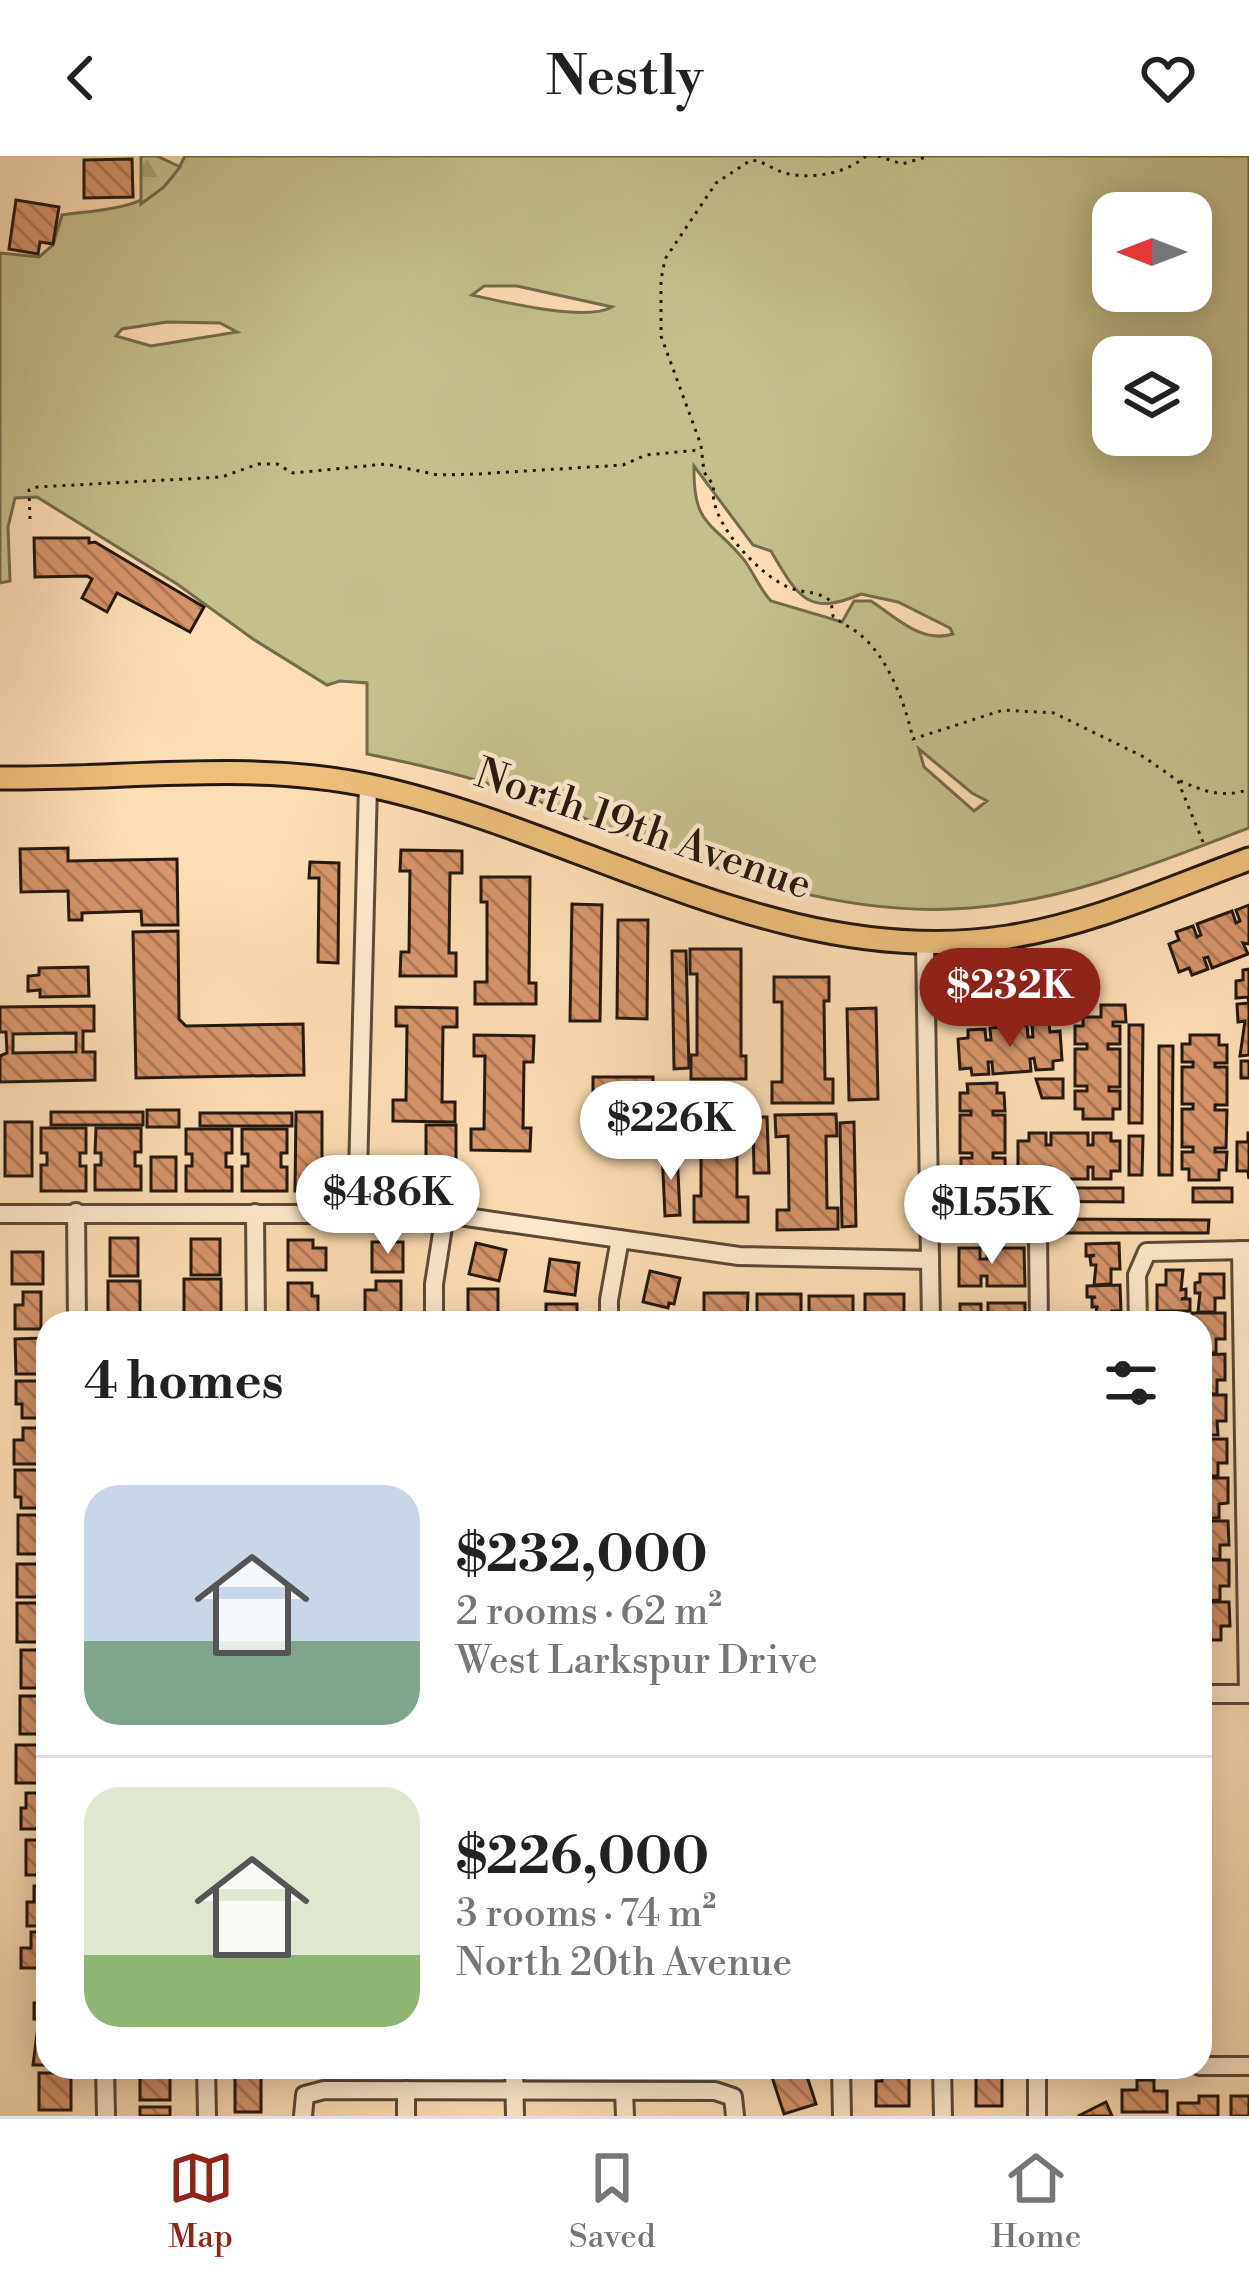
<!DOCTYPE html>
<meta charset="utf-8">
<style>
:root{--surface:#fff;--page:#f6f6f6;--text:#222;--muted:#767676;--line:#e0e0e0;--accent:#8f2418}
body{margin:0;font-family:"Libre Bodoni",serif;background:var(--page);color:var(--text);height:100vh;display:flex;flex-direction:column;font-size:45px;white-space:nowrap}
*{box-sizing:border-box;margin:0}
p{font-size:39px;color:var(--muted)}
.icon{flex:none;width:66px;height:66px;fill:none;stroke:currentColor;stroke-width:2;stroke-linecap:round;stroke-linejoin:round}
.map{position:relative;flex:1;overflow:hidden}
.side{position:absolute;left:36px;top:1155px;width:1176px;height:768px;display:flex;flex-direction:column;background:var(--surface);border-radius:36px;box-shadow:0 6px 30px #0003}
.side>*{flex:none}
.needle{width:78px;rotate:270deg}
.fabs{position:absolute;left:1092px;top:36px;display:grid;gap:24px}
.fabs a{display:grid;place-items:center;width:120px;height:120px;border-radius:24px;background:var(--surface);box-shadow:0 6px 30px #0003;font-size:60px}
.price{position:absolute;translate:-50% -102px;padding:0 27px;border-radius:42px;background:#fff;color:#222;font-size:39px;line-height:78px;filter:drop-shadow(0 3px 6px #0008)}
.price::after{content:'';position:absolute;left:50%;top:72px;width:36px;height:27px;margin-left:-18px;background:inherit;clip-path:polygon(0 0,100% 0,50% 100%)}
.price.on{background:var(--accent);color:#fff}
ul{padding:0;list-style:none}
li{display:flex;align-items:center;gap:36px;height:300px;padding:0 48px}
li+li{border-top:3px solid var(--line)}
li span{display:grid;place-items:center;flex:none;width:336px;height:240px;border-radius:36px;color:#555}
li>.icon{margin-inline-start:auto}
span .icon{width:144px;height:144px;fill:#fffc;stroke-width:1}
li b{font-size:51px}
h2{display:flex;justify-content:space-between;align-items:center;height:144px;padding:0 48px;font-size:51px}
header{display:flex;justify-content:space-between;align-items:center;height:156px;padding:0 48px;background:var(--surface);font-size:54px;font-weight:600}
.tabs{display:flex;justify-content:space-around;align-items:center;height:168px;border-top:3px solid var(--line);background:var(--surface);font-size:33px;color:var(--muted)}
.tabs a{display:grid;justify-items:center;gap:6px}
.tabs .on{color:var(--accent)}
.map>svg:first-child{display:block}
</style>
<header><svg class="icon" aria-label="back" viewBox="0 0 24 24"><path d="M15 5l-7 7 7 7"/></svg>Nestly<svg class="icon" aria-label="heart" viewBox="0 0 24 24"><path d="M12 20l-8-8c-3-5 5-10 8-4 3-6 11-1 8 4z"/></svg></header>
<div class="map">
<svg width="1249" height="1960" viewBox="0 0 1249 1960">
<defs>
<pattern id="forest-firs" width="22" height="20" patternUnits="userSpaceOnUse" patternTransform="scale(3)"><rect width="22" height="20" fill="#c4c08a"/><path d="M5 1l3.5 6h-7zM16 11l3.5 6h-7z" fill="#a8a476"/></pattern>
<pattern id="building-back-hatch" width="6" height="6" patternUnits="userSpaceOnUse" patternTransform="scale(3)"><rect width="6" height="6" fill="#d8956a"/><path d="M-1 5l2 2M0 0l6 6M5-1l2 2" fill="none" stroke="#af7956"/></pattern>
</defs>
<rect width="100%" height="100%" fill="#fddeb4"/>
<filter id="stains"><feTurbulence type="fractalNoise" baseFrequency=".00167" numOctaves="4"/><feColorMatrix values="0 0 0 0 .2 0 0 0 0 .09 0 0 0 0 .02 0 0 0 .5 -.17"/></filter>
<radialGradient id="worn" r=".72"><stop offset=".6" stop-color="#630" stop-opacity="0"/><stop offset="1" stop-color="#630" stop-opacity=".3"/></radialGradient>
<!-- grass -->
<path fill="#c4c08a" stroke="#746c4c" stroke-width="3" fill-rule="evenodd" d="M185,0h1064v672c-90,34 -182,73 -279,80 -177,14 -324,-75 -488,-126 -38,-12 -76,-20 -115,-28v-71l-27,-2 -13,4 -74,-46 -76,-55 -140,-87 -22,1 -7,29 2,54 -10,2v-330l39,4 14,-12 9,-30c50,-7 98,-5 123,-59zM1113,57h78v78h-78zM484,130h33l95,21c-26,15 -109,-5 -140,-12zM167,166l53,1 17,9 -86,14 -35,-10 6,-7zM1113,201h78v78h-78zM694,310l59,79 18,6c27,46 37,66 90,43l37,8 52,26 3,6c-32,10 -57,-17 -82,-33h-17l-12,21 -71,-21c-11,-12 -17,-27 -26,-40 -33,-41 -52,-33 -51,-95zM919,593l53,44 15,8 -13,10 -50,-44z"/>
<!-- forest -->
<path fill="url(#forest-firs)" stroke="#746c4c" stroke-width="3" d="M141,0h16l23,11 -16,20 -23,17z"/>
<!-- building -->
<g fill="url(#building-back-hatch)" stroke="#23180f" stroke-width="3" fill-rule="evenodd">
<path d="M132,3l1,38 -49,1v-38z"/>
<path d="M16,44l43,7 -6,37 -13,-2 -2,12 -29,-5z"/>
<path d="M34,382h55v5l6,-1 109,65 -14,25 -73,-39 -10,19 -25,-14 10,-19 -5,-3 -52,1z"/>
<path d="M68,692v13l109,-2 1,66h-36l-1,-14 -59,2v7h-13l-1,-29 -47,1 -1,-43z"/>
<path d="M401,694l61,1v22h-12l-1,80h7v23h-56l1,-24h8l1,-81h-10z"/>
<path d="M310,706l29,1 -1,100 -20,-1 1,-84h-10z"/>
<path d="M481,721h49l-1,106h7v21h-61v-22h12v-80h-6z"/>
<path d="M572,748l30,1 -2,116h-30z"/>
<path d="M1249,749v39l-6,-1 5,11 -36,14 -4,-11 -4,1 4,11 -16,6 -3,-7 -10,4 -10,-28 10,-4 -3,-8 17,-6 4,11 4,-2 -4,-11 35,-13 4,12 4,-2 -4,-11z"/>
<path d="M618,764h30l-1,99 -30,-1z"/>
<path d="M178,775l1,88 7,7 117,-2 1,51 -168,3 -3,-146z"/>
<path d="M690,793h51v107h5v23h-55v-24h6v-81h-7z"/>
<path d="M672,795h14l3,117 -15,1z"/>
<path d="M88,811l1,29 -49,1v-7l-12,1v-15l11,-1v-7z"/>
<path d="M1249,813v86l-9,1 5,-35 -7,1 -1,-18 12,-1 -1,-6 -12,1v-17l7,-1v-10z"/>
<path d="M774,821h55v24h-5l1,78h8v24h-61v-21h10v-80h-8z"/>
<path d="M1101,849h24l1,17h-13v4h7v18h-12v5h12v38h-11v4h11v18h-7v10h-30v-10h-8v-18h12v-5h-12v-37h12v-5h-12v-18h8v-9h18z"/>
<path d="M94,850v25h-11v21h12v28l-95,2v-26l7,-3 -1,-21h-6v-25zM76,877v19l-63,1v-19z"/>
<path d="M396,851l61,1v19h-14l-1,75h13v20l-62,-1v-21h13l1,-74h-11z"/>
<path d="M876,852l2,91 -29,1 -2,-91z"/>
<path d="M1049,867l1,9 10,-1 2,29 -9,1v8l-17,1 -2,-12 -4,1 1,12 -38,3 -1,-12h-4l1,12 -17,1 -1,-7 -11,1 -2,-30 10,-1v-8l17,-1 1,11h5l-1,-12 37,-3 1,12h5l-1,-12z"/>
<path d="M1129,869h14l-1,98h-13z"/>
<path d="M474,879l60,1 -1,26h-9l-1,66h8l-1,23 -59,-1v-21h13l1,-73h-11z"/>
<path d="M1190,879h29v10h8v18h-12v4h12v38h-12v5h12l-1,38h-11v4h12l-1,18h-7v10h-30v-11h-7v-17h11v-5h-11v-38h11v-5h-11v-37h11v-5h-11v-18h8z"/>
<path d="M1159,890h14l-1,129h-13z"/>
<rect x="1241" y="905" width="8" height="17"/>
<rect x="593" y="921" width="60" height="31"/>
<path d="M1036,923h27v19h-21z"/>
<path d="M997,927v10h7l1,18h-12v4h12v38h-12v5h12l1,38h-12v5l12,-1v18h-8v11h-30v-11h-7v-18h11v-5h-11v-37h11v-5h-12v-38h11v-4h-11v-18h8l-1,-9z"/>
<path d="M691,942h55l1,23h-10v76h11v25h-54v-26h7v-75h-10z"/>
<rect x="147" y="954" width="32" height="17"/>
<rect x="51" y="956" width="92" height="13"/>
<path d="M296,956h26v79h-27z"/>
<rect x="200" y="957" width="92" height="13"/>
<path d="M836,958l1,22h-11l1,72h11v21l-61,1v-20h12l-1,-74 -12,1 -1,-22z"/>
<path d="M753,961h14l2,56h-15z"/>
<rect x="5" y="966" width="27" height="54"/>
<path d="M854,966l2,104 -14,1 -2,-104z"/>
<rect x="426" y="969" width="30" height="59"/>
<path d="M41,972h45v25h-6v13h6v25h-45v-26h6v-12h-6z"/>
<path d="M96,972h45v24h-6v14h6v24h-46v-25h6v-12h-6z"/>
<path d="M186,973h46v24h-6v14h6v24h-46v-25h6v-12h-6z"/>
<path d="M242,973h45v24h-6v14h6v24h-45v-25h6v-12h-6z"/>
<path d="M1029,977h17v12h5v-12h37v12h5v-12h18v8h9v30h-9v8h-18v-12h-5v12h-38v-12h-4v12h-17v-8h-11v-30h11z"/>
<path d="M1248,977h1v46l-1,-8h-11v-29h11z"/>
<path d="M1129,980h14l-1,39h-13z"/>
<path d="M662,995h15l3,64 -15,1z"/>
<rect x="151" y="1001" width="25" height="34"/>
<path d="M1018,1032h105v14l-105,-1z"/>
<rect x="1193" y="1032" width="39" height="14"/>
<path d="M1065,1063l144,1 -1,13h-143z"/>
<rect x="110" y="1082" width="28" height="38"/>
<rect x="191" y="1083" width="29" height="36"/>
<path d="M288,1084h25v8h13v22h-38z"/>
<rect x="372" y="1086" width="31" height="30"/>
<path d="M476,1087l30,7 -7,31 -30,-7z"/>
<path d="M1119,1087l1,26h-9v15l-17,1 2,-20h-5l-1,-8 5,-2 -9,1v-12z"/>
<path d="M959,1092h21v11h7v-11h37l1,38h-38v-10h-6v10h-22z"/>
<rect x="12" y="1096" width="31" height="32"/>
<path d="M550,1103l29,4 -4,32 -30,-4z"/>
<path d="M1166,1114h17l-2,20 5,-1v9l-5,1h9v12h-33v-26h9z"/>
<path d="M650,1115l30,7 -6,26 -5,-1 -1,5 -25,-6z"/>
<path d="M1200,1118h24v24h-9v14h-17l2,-19h-5v-10l5,-1z"/>
<rect x="184" y="1123" width="37" height="37"/>
<rect x="108" y="1125" width="32" height="38"/>
<path d="M376,1125h25v37h-36v-28h11z"/>
<path d="M288,1127h24v13h6v24h-30z"/>
<path d="M1120,1129l1,26h-9v12h-18l3,-16h-5v-9l4,-1h-9v-11z"/>
<rect x="468" y="1133" width="30" height="34"/>
<path d="M23,1136h18v37h-26v-24h8z"/>
<path d="M704,1137h44l-1,27h-43z"/>
<rect x="757" y="1138" width="44" height="29"/>
<path d="M865,1138h39v23h-15v6h-16v-5h-8z"/>
<rect x="809" y="1140" width="44" height="27"/>
<path d="M988,1147h37v20h-65v-19h21v11l7,-1z"/>
<rect x="546" y="1148" width="31" height="19"/>
<rect x="1167" y="1156" width="17" height="11"/>
<path d="M1192,1157h33v26h-9v14h-16l1,-28 -9,-2z"/>
<rect x="644" y="1162" width="30" height="5"/>
<path d="M43,1182v36h-27l-1,-35z"/>
<path d="M1225,1198v26h-8v14h-17l1,-39z"/>
<path d="M16,1225h29v37h-23v-14h-6z"/>
<path d="M1202,1239h24v26h-9l1,14h-18z"/>
<path d="M23,1272h22v36h-31v-24h9z"/>
<path d="M1203,1283h24v24h-9v13h-17z"/>
<path d="M15,1314h32v38h-26v-11h-6z"/>
<path d="M1200,1322h28v25l-9,1v14h-18l3,-19h-4v-9l4,-1h-4z"/>
<rect x="18" y="1359" width="28" height="39"/>
<path d="M1204,1365h24l1,24h-9v14h-17l1,-19h-4v-11h4z"/>
<path d="M1200,1404h29v26h-9v14l-17,1 2,-20h-5v-8l5,-1h-5z"/>
<rect x="17" y="1408" width="30" height="33"/>
<path d="M1205,1446h24l1,24h-9v14h-17l1,-19h-5v-11h5z"/>
<rect x="17" y="1447" width="31" height="39"/>
<rect x="21" y="1494" width="26" height="38"/>
<rect x="20" y="1540" width="27" height="38"/>
<rect x="16" y="1589" width="32" height="38"/>
<path d="M26,1637h22v36h-27v-21h5z"/>
<rect x="26" y="1684" width="22" height="35"/>
<path d="M34,1730h14v40h-21v-24h7z"/>
<path d="M31,1776h17v36h-27v-20h10z"/>
<path d="M44,1823h4v40h-14v-16h10z"/>
<path d="M38,1870h10v39h-15z"/>
<rect x="140" y="1911" width="30" height="33"/>
<path d="M793,1911h11l12,37 -32,10 -13,-40z"/>
<path d="M882,1911h27v39h-33v-25h6z"/>
<rect x="976" y="1911" width="26" height="39"/>
<rect x="39" y="1917" width="32" height="37"/>
<rect x="235" y="1920" width="26" height="36"/>
<path d="M1137,1924h17v11h13v21h-45v-22h15z"/>
<path d="M1199,1940h19v20h-40v-13h21z"/>
<rect x="1231" y="1940" width="18" height="20"/>
<path d="M1106,1946l6,14h-34z"/>
<rect x="140" y="1951" width="30" height="9"/>
</g>
<g fill="none" stroke-linecap="round" stroke-linejoin="round">
<!-- minor casing -->
<g stroke="#5a4a38" stroke-width="22">
<g id="minor">
<path d="M925,786l6,381"/>
<path d="M76,1056l1,111"/>
<path d="M255,1057l1,110"/>
<path d="M357,1057l11,-428"/>
<path d="M0,1058h445l294,42 191,4"/>
<path d="M1038,1081l1,86"/>
<path d="M1241,1094l7,444"/>
<path d="M434,1167v-39l11,-70"/>
<path d="M609,1167v-23l11,-61"/>
<path d="M1138,1167l-1,-48 10,-23 102,-2"/>
<path d="M1200,1538h49"/>
<path d="M1200,1910h49"/>
<path d="M105,1911l1,49"/>
<path d="M206,1911l1,49"/>
<path d="M514,1911l1,49"/>
<path d="M841,1911l1,49"/>
<path d="M942,1911l1,49"/>
<path d="M1037,1911v49"/>
<path d="M406,1934v26"/>
<path d="M624,1935l1,25"/>
<path d="M303,1960l2,-21 19,-5 391,1 18,6 2,19"/>
</g>
</g>
<!-- major casing -->
<g stroke="#23180f" stroke-width="27">
<path id="major" d="M0,622c122,2 251,-18 371,8 213,46 411,186 637,151 84,-13 162,-49 241,-78"/>
</g>
<!-- path -->
<g stroke="#23180f" stroke-width="3" stroke-dasharray="3 6" stroke-linecap="butt">
<path d="M866,0c-19,17 -52,23 -77,18 -13,-2 -22,-12 -38,-14l-35,23 -51,76 -4,21v56l40,109 3,27 10,14c-8,33 45,89 74,101 15,7 25,2 43,14l2,15c8,7 17,11 25,17 30,23 47,70 55,106l90,-29 51,3 90,44 34,24 27,66"/>
<path d="M878,0l24,8 28,-8"/>
<path d="M30,363l-1,-29 8,-3 185,-10 36,-13h19l16,9 93,-9 52,11 39,-1 146,-9 23,-10 53,-5"/>
<path d="M1180,625c24,10 43,18 69,8"/>
</g>
<!-- minor -->
<use href="#minor" stroke="#feeace" stroke-width="16"/>
<!-- major -->
<use href="#major" stroke="#eebf7a" stroke-width="21"/>
</g>
<g text-anchor="middle" dominant-baseline="central" stroke-width="9" stroke-linejoin="round" paint-order="stroke">
<!-- street labels -->
<g font-size="42" fill="#23180f" stroke="#feeace">
<text transform="translate(643 674) rotate(19)">North 19th Avenue</text>
</g>
</g>
<rect width="100%" height="100%" filter="url(#stains)"/>
<rect width="100%" height="100%" fill="url(#worn)"/>
</svg>
<div class="fabs">
<a><svg class="needle" viewBox="-14 -14 28 28"><path d="M0-13l5 13h-10z" fill="#e53935"/><path d="M0 13l5-13h-10z" fill="#767676"/></svg></a>
<a><svg class="icon" aria-label="layers" viewBox="0 0 24 24"><path d="M12 4l9 5-9 5-9-5zM3 14l9 5 9-5"/></svg></a>
</div>
<b class="price on" style="left:1010px;top:894px">$232K</b>
<b class="price" style="left:671px;top:1027px">$226K</b>
<b class="price" style="left:388px;top:1101px">$486K</b>
<b class="price" style="left:992px;top:1111px">$155K</b>
<section class="side">
<h2>4 homes<svg class="icon" aria-label="filters" viewBox="0 0 24 24"><path d="M4 7h16M4 17h16"/><circle cx="9" cy="7" r="2"/><circle cx="15" cy="17" r="2"/></svg></h2>
<ul>
<li><span style="background:linear-gradient(#c9d6e8 65%,#7fa58c 0)"><svg class="icon" aria-label="home" viewBox="0 0 24 24"><path d="M3 11l9-7 9 7M6 9v11h12V9"/></svg></span><div><b>$232,000</b><p>2 rooms · 62 m²</p><p>West Larkspur Drive</p></div></li>
<li><span style="background:linear-gradient(#dfe7d0 70%,#8fb573 0)"><svg class="icon" aria-label="home" viewBox="0 0 24 24"><path d="M3 11l9-7 9 7M6 9v11h12V9"/></svg></span><div><b>$226,000</b><p>3 rooms · 74 m²</p><p>North 20th Avenue</p></div></li>
</ul>
</section>
</div>
<nav class="tabs">
<a class="on"><svg class="icon" aria-label="map" viewBox="0 0 24 24"><path d="M3 6l6-2 6 2 6-2v14l-6 2-6-2-6 2zM9 4v14M15 6v14"/></svg>Map</a>
<a><svg class="icon" aria-label="saved" viewBox="0 0 24 24"><path d="M7 4h10v16l-5-4-5 4z"/></svg>Saved</a>
<a><svg class="icon" aria-label="home" viewBox="0 0 24 24"><path d="M3 11l9-7 9 7M6 9v11h12V9"/></svg>Home</a>
</nav>
